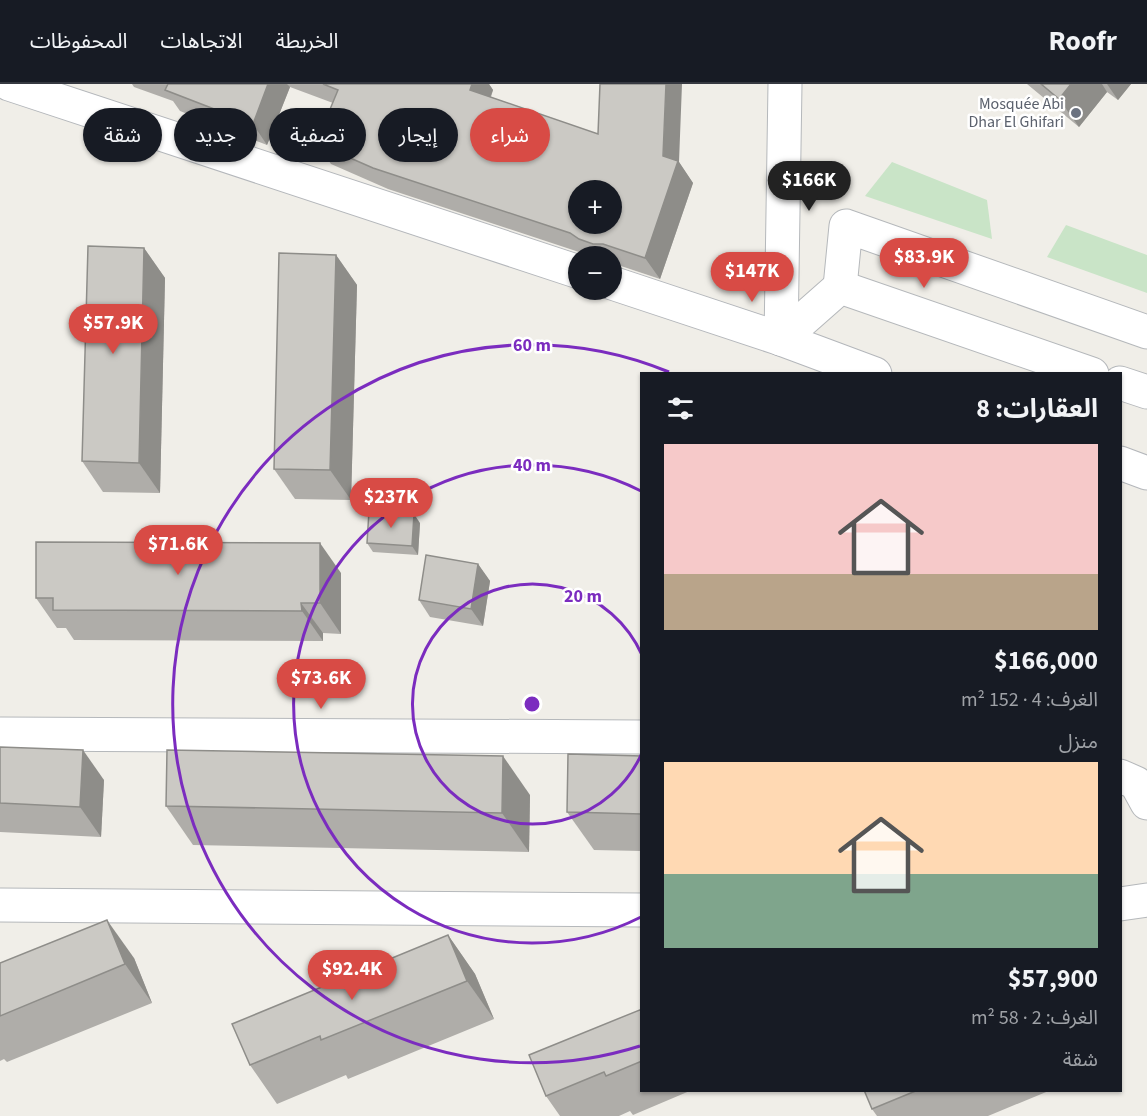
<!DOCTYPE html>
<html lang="ar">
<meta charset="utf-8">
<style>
:root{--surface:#171b24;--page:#242831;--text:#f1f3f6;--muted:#9ea1a6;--line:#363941;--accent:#d84b45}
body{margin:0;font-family:"Source Sans 3","Noto Sans Arabic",sans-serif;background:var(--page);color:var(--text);direction:rtl;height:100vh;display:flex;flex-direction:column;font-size:22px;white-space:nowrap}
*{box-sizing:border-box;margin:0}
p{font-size:20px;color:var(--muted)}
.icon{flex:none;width:33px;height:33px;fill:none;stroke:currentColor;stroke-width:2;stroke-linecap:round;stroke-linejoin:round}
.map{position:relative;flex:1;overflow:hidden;direction:ltr}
.sheet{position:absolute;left:640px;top:288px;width:482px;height:720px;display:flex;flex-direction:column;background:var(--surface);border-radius:0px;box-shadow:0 2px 4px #0004;direction:rtl}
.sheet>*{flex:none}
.top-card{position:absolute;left:18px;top:24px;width:532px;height:54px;direction:rtl;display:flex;gap:12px}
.tools{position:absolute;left:568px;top:96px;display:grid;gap:12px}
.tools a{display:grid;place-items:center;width:54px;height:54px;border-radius:50%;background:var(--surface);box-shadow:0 2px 4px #0004;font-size:30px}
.price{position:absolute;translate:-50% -51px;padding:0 14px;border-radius:21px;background:var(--accent);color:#fff;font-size:20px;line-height:39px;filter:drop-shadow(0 2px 3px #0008)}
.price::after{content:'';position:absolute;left:50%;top:36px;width:18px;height:14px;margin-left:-9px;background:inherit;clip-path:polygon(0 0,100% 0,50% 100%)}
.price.on{background:#222;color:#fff}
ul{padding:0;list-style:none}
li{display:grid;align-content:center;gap:12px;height:318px;padding:0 24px}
li span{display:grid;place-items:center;height:186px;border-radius:0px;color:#555}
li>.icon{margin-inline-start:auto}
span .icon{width:108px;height:108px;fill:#fffc;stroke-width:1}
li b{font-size:26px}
h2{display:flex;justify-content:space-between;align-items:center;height:72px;padding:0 24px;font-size:26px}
.tag{padding:0 21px;border-radius:27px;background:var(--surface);box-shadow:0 2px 4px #0004;font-size:21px;line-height:54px}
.tag.on{background:var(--accent);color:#fff}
header{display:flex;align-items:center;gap:36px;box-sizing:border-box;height:84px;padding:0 30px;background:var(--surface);border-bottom:2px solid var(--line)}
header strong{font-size:28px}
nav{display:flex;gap:33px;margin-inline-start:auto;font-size:21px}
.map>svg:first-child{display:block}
</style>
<header>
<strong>Roofr</strong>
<nav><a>الخريطة</a><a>الاتجاهات</a><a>المحفوظات</a></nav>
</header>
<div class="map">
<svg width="1147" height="1032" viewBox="0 0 1147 1032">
<rect width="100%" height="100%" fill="#f0eee8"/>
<!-- green -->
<g fill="#c9e4c7">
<path d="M892,78l95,38 5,39 -127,-43z"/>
<path d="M1066,141l81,30v38l-100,-36z"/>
</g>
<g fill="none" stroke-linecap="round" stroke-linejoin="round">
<!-- minor casing -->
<g stroke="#b5b8bb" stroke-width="35">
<g id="minor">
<path d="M840,203l6,-61 301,106"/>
<path d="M781,255l59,-52 252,87"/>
<path d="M781,255l4,-255"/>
<path d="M1120,299l27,9"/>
<path d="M0,650l642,3"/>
<path d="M1120,692l16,7 11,20"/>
<path d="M1120,820l27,-4"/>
<path d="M0,821l642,5"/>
</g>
</g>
<!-- secondary casing -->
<g stroke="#b4b7bb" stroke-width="35">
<g id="secondary">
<path d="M9,0l570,188"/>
<path d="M612,199l169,56 94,35"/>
<path d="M1120,379l27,10"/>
</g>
</g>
<!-- minor -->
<use href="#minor" stroke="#fff" stroke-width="33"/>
<!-- secondary -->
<use href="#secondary" stroke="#fff" stroke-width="33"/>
</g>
<!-- wall -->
<g fill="#afada9">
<path d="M132,0h357l4,6 -2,7 188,65 14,21 -33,96 -42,-14h-6v-9h-24l-3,-2 -197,-65 -57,-25 -15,-21 17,-40 -43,-16 -23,58 -87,-34 -7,-10 -39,-14z"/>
<path d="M1027,0h104l-13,16 -11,-8 -28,35z"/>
<path d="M144,164l21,30 -5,215 -57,-1 -21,-31z"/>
<path d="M336,171l21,30 -6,215 -56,-1 -21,-30z"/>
<path d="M420,439l-2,32 -45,-3 -6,-9z"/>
<path d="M478,480l12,17 -7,45 -53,-9 -11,-17z"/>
<path d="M341,489v61l-18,-1v8l-249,-1 -8,-12h-9l-21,-30z"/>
<path d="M0,663l104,33 -3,57 -101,-5z"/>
<path d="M642,672v95l-48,-1 -27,-38z"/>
<path d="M530,711l-1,57 -336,-7 -27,-39z"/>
<path d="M448,851l27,39 19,45 -146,60 -2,-4 -69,29 -27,-39z"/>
<path d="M134,874l18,45 -145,59 -3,-3 -4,2v-98z"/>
<path d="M642,925v81h50l-59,25 -3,-4 -11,5h-59l-14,-20z"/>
<path d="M864,1006h187l-63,26h-111l-5,-7z"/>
</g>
<!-- shaded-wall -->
<g fill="#8e8d89">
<path d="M268,0h19l3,3 -23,58 -14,-21z"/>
<path d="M472,0h17l4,6 -8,21 -15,-21z"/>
<path d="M666,0h16l-3,78 14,21 -33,96 -15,-21 18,-102z"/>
<path d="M1071,0h31l5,8 -28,35 -20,-28z"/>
<path d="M1107,0h24l-13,16z"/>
<path d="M144,164l21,30 -5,215 -21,-30z"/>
<path d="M336,171l21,30 -6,215 -21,-30z"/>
<path d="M414,430l6,9 -2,32 -6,-9z"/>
<path d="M320,459l21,30v61l-21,-31z"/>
<path d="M478,480l12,17 -7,45 -12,-17z"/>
<path d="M301,519l22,30v8l-21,-30z"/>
<path d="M83,666l21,30 -3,57 -21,-30z"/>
<path d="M503,672l27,39 -1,57 -27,-39z"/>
<path d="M107,836l27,38 18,45 -27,-39z"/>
<path d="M448,851l27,39 19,45 -27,-38z"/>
</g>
<!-- building -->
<g fill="#cbc9c4" stroke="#8e8d89" stroke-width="1.5" fill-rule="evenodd">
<path d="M168,0h100l-15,40 -88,-34z"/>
<path d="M323,0h149l-2,6 128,44 2,-50h66l-3,72 15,5 -33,97 -42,-14h-10l-14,-5 -9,-6 -197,-65 -57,-25 22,-53zM579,106h33v34h-33z"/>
<path d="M1041,0h30l-12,15z"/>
<path d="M88,162l56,2 -5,215 -57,-2z"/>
<path d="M279,169l57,2 -6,215 -56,-1z"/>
<path d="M369,427l45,3 -2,32 -45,-3z"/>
<path d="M36,458l284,1v60h-19l1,8 -249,-1v-12h-17z"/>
<path d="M426,471l52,9 -7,45 -52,-9z"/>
<path d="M0,663l83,3 -3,57 -80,-4z"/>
<path d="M167,666l336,6 -1,57 -336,-7z"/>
<path d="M568,670l74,2v58l-75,-2z"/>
<path d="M107,836l18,44 -125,52v-53z"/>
<path d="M448,851l19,46 -146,59 -1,-4 -70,29 -18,-41z"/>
<path d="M642,925v52l-36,15 -2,-4 -58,24 -17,-41z"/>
<path d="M864,1006h54l-46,19z"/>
</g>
<!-- distance rings -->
<g fill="none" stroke="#7b2cbf" stroke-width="3">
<path d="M642 669A120 120 0 1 1 642 571"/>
<path d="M641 833A239 239 0 1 1 641 407"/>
<path d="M640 962A359 359 0 1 1 669 288"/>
</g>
<!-- markers -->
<circle fill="#6b7280" stroke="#fff" stroke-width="2" cx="1076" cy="29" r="6"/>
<g text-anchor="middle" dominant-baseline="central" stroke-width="5" stroke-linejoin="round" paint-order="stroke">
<!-- worship labels -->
<g font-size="16" fill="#5b616d" stroke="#fff" text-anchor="end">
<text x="1064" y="20">Mosquée Abi<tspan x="1064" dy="18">Dhar El Ghifari</tspan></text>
</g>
</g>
<circle cx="532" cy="620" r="9" fill="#7b2cbf" stroke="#fff" stroke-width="3"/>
<g font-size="18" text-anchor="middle" font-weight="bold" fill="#7b2cbf" stroke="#fff" stroke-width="5" stroke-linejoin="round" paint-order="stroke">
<text x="532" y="267">60 m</text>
<text x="532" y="387">40 m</text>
<text x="583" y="518">20 m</text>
</g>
</svg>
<div class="tools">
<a>+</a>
<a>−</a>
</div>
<b class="price on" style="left:809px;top:128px">$166K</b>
<b class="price" style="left:924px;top:205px">$83.9K</b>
<b class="price" style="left:752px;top:219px">$147K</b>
<b class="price" style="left:113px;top:271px">$57.9K</b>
<b class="price" style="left:391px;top:445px">$237K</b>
<b class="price" style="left:178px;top:492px">$71.6K</b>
<b class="price" style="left:321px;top:626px">$73.6K</b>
<b class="price" style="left:352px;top:917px">$92.4K</b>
<div class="top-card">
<a class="tag on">شراء</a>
<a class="tag">إيجار</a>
<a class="tag">تصفية</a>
<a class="tag">جديد</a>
<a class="tag">شقة</a>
</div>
<section class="sheet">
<h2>العقارات: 8<svg class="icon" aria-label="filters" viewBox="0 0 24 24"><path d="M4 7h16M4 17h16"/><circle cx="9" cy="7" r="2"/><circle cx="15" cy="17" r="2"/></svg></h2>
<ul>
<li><span style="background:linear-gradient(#f6c9c9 70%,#b9a48a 0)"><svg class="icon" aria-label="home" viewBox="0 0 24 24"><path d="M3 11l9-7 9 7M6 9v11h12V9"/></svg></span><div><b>$166,000</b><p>الغرف: 4 · 152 m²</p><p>منزل</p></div></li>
<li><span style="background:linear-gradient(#ffd9b3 60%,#7fa58c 0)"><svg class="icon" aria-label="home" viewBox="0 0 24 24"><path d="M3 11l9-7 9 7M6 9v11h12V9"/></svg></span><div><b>$57,900</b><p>الغرف: 2 · 58 m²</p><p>شقة</p></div></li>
</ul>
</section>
</div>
